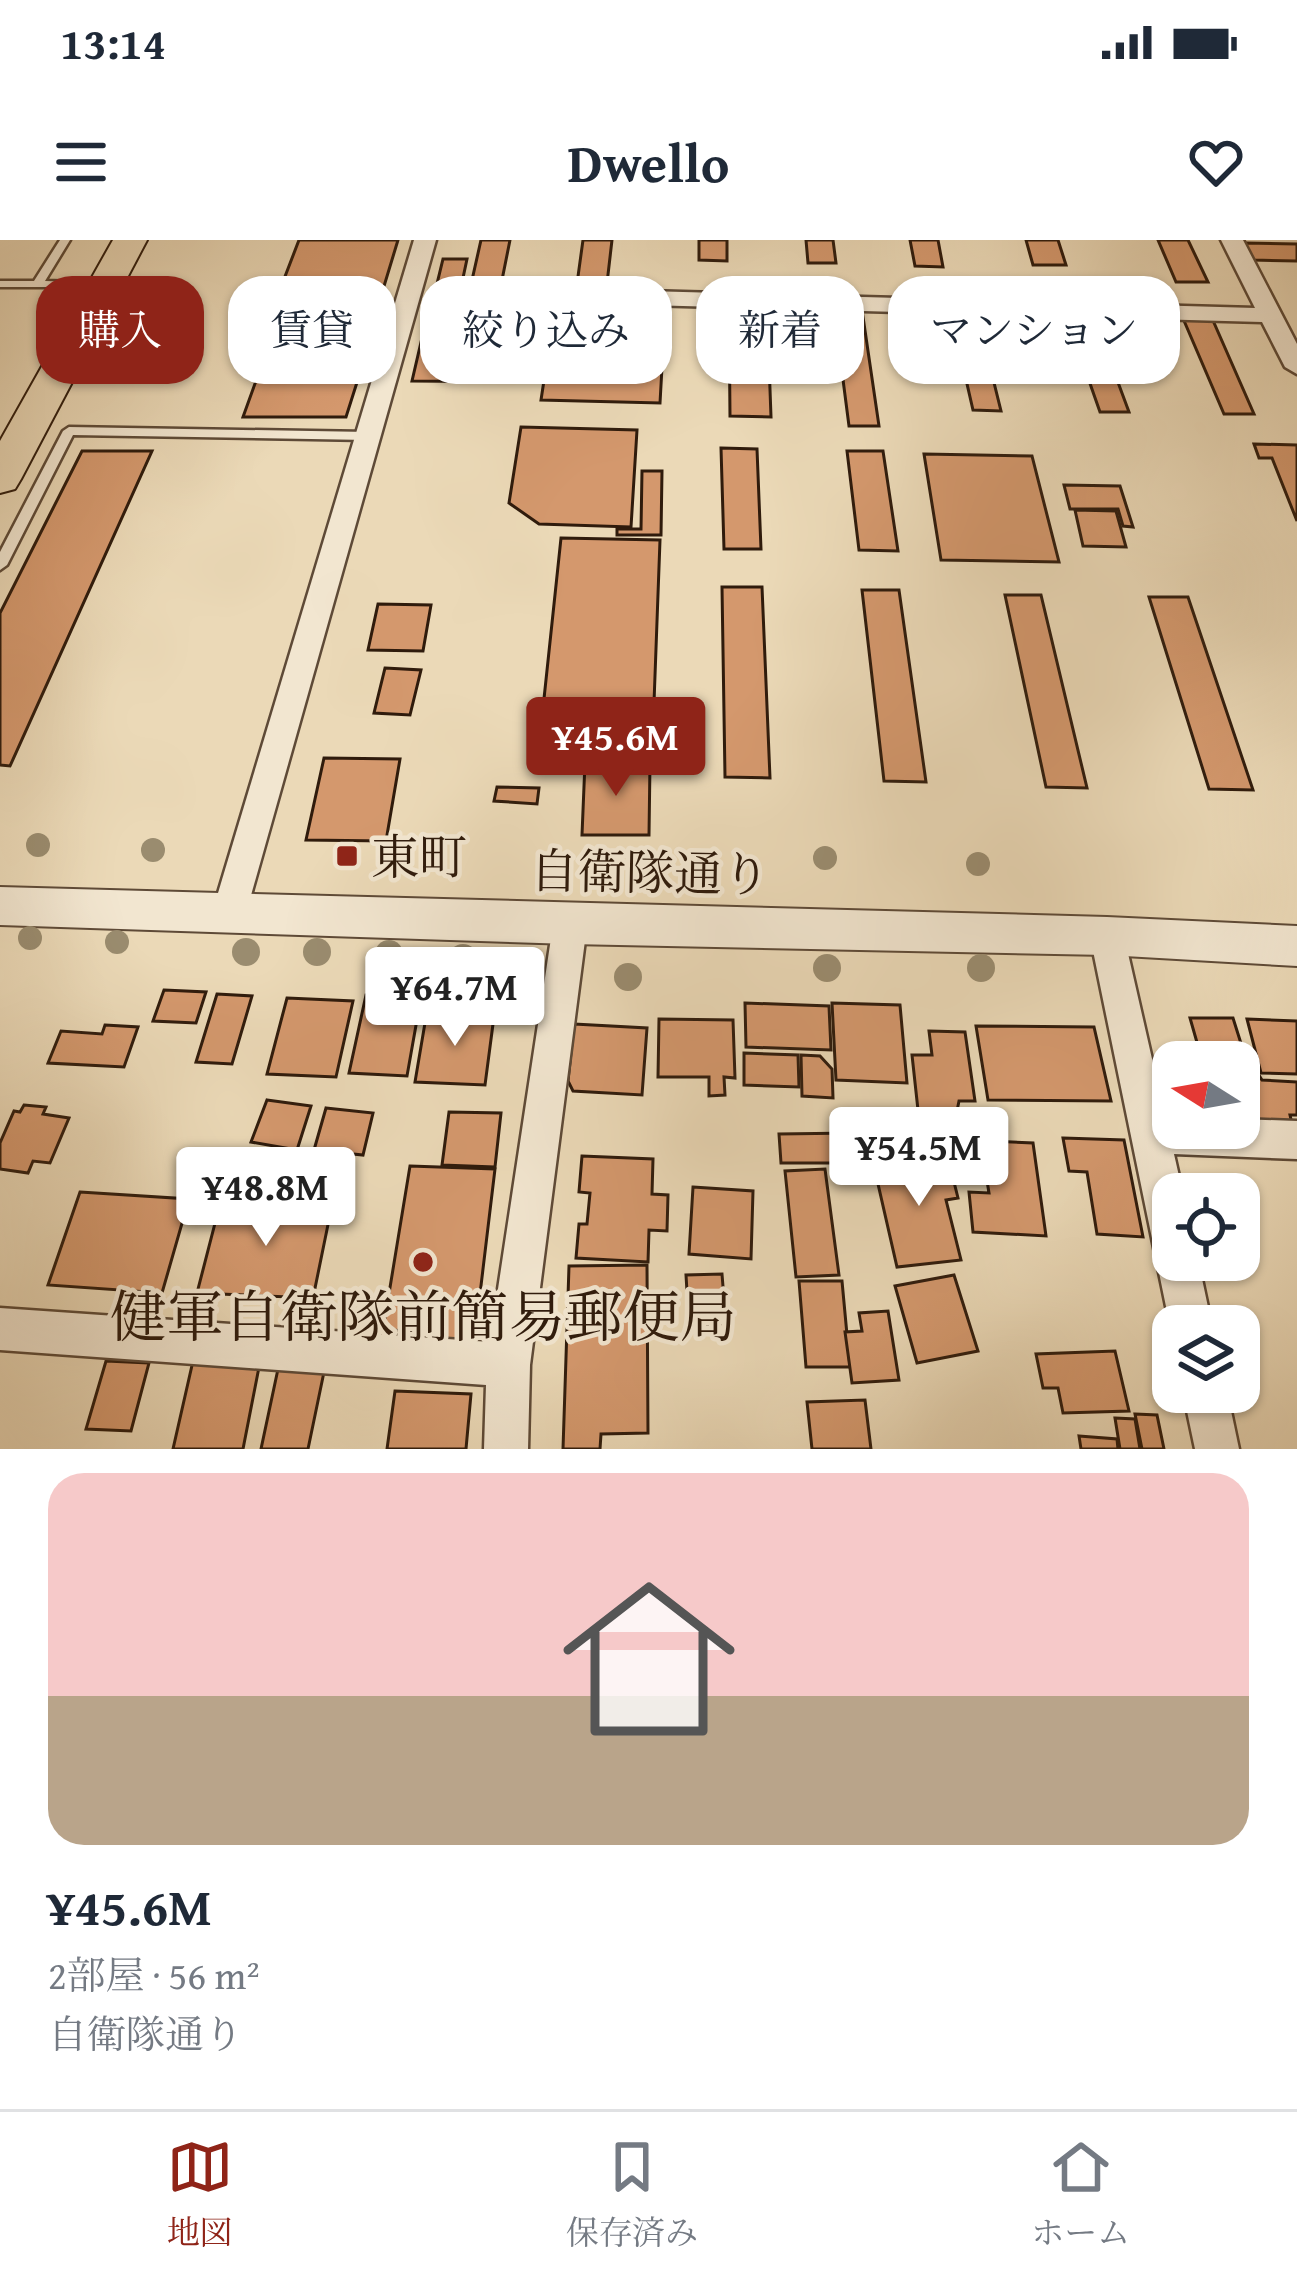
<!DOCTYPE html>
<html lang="ja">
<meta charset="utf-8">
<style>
:root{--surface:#fff;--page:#f6f6f7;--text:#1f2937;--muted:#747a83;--line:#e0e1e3;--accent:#8f2418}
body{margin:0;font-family:"Gentium Book Plus","Noto Serif JP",serif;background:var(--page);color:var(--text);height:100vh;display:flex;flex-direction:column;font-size:45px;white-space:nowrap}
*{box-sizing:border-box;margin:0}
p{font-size:39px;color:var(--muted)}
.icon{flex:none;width:66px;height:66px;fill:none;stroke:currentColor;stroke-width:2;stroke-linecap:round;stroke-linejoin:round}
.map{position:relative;height:1209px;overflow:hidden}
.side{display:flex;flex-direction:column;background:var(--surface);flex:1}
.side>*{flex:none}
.banner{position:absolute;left:36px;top:36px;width:1227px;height:108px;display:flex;gap:24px}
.needle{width:78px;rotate:281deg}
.tools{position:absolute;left:1152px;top:801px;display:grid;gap:24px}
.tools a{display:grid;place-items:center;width:108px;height:108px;border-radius:24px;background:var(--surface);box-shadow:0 3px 9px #0004;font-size:60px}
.price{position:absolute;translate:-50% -102px;padding:0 27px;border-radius:12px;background:#fff;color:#222;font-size:39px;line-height:78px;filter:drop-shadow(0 3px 6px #0008)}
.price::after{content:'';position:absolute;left:50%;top:72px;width:36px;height:27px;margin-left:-18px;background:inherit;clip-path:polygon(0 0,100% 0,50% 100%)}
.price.active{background:var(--accent);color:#fff}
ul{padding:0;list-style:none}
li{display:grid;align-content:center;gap:24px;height:636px;padding:0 48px}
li+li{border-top:3px solid var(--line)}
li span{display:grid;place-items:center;height:372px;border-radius:36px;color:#555}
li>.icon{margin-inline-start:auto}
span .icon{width:216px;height:216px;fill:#fffc;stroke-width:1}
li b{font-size:51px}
.pill{padding:0 42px;border-radius:36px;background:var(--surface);box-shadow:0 3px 9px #0004;font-size:42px;line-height:108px}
.pill.active{background:var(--accent);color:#fff}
.status{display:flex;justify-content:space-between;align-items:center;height:84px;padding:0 60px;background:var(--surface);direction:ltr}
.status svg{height:33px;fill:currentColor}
header{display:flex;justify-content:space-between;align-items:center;height:156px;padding:0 48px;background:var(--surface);font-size:54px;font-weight:600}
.tabs{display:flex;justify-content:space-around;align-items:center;height:168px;border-top:3px solid var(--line);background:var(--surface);font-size:33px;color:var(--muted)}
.tabs a{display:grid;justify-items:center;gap:6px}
.tabs .active{color:var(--accent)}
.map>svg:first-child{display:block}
</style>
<div class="status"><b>13:14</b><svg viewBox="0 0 49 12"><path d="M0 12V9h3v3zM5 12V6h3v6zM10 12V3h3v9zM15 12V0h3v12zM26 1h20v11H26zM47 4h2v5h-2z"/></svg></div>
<header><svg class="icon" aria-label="menu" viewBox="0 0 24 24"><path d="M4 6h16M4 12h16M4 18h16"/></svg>Dwello<svg class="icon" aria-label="heart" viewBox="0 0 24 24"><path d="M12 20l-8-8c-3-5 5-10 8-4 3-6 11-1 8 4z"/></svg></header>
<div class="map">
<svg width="1297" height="1209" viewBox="0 0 1297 1209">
<rect width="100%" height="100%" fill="#ebd9b7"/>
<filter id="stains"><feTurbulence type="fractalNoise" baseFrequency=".00167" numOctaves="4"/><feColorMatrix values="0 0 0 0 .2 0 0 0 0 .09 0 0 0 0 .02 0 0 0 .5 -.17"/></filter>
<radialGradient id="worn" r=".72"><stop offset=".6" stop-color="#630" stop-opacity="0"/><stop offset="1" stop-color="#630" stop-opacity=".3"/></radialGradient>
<!-- building -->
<g fill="#d4986d" stroke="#2f1b0c" stroke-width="3">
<path d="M299,0h99l-27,89 -105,-3z"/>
<path d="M481,0h29l-10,50 -30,-1z"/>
<path d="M583,0h29l-6,52 -30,-1z"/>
<path d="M699,0h28v21l-28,-1z"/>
<path d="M806,0h27l3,23h-28z"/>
<path d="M910,0h28l5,27 -28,-1z"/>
<path d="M1026,0h32l8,25h-33z"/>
<path d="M1158,0h30l20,42h-32z"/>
<path d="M1245,3l52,1v17l-44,-1z"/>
<path d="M443,19h24l-7,33h-25z"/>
<path d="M729,66l38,1 4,110 -41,-1z"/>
<path d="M834,70h28l17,116h-30z"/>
<path d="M428,72l111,2 -10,68 -117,-1z"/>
<path d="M951,74h26l24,97 -28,-1z"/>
<path d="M1066,75h27l36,97h-29z"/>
<path d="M1182,76h29l43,98h-30z"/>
<path d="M552,88l112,3 -4,72 -119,-3z"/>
<path d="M266,113l100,1 -20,63h-103z"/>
<path d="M521,187l116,3 -6,97 -92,-3 -30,-21z"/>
<path d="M1254,204l43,1v76l-25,-63h-13z"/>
<path d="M721,208l36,1 4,100h-37z"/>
<path d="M82,211h70l-142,315 -10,-1v-152z"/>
<path d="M847,211h36l15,100 -39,-1z"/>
<path d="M924,214l108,2 27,106 -118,-2z"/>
<path d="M642,231h20l-1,64h-44v-6h24z"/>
<path d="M1064,245l56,1 13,41 -10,-1 -5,-17h-48z"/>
<path d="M1075,270l41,1 10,36 -43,-1z"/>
<path d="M561,298l99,2 -7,190 -112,-3z"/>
<path d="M722,347h40l8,191 -45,-1z"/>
<path d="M862,350h37l27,192 -42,-1z"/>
<path d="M1005,355h36l46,193 -41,-1z"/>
<path d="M1149,357h39l65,193 -44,-1z"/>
<path d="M378,364l53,1 -8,46 -55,-1z"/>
<path d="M385,428l36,2 -11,45 -36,-2z"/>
<path d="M324,518l76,1 -14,82 -80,-1z"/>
<path d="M585,522l65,1 -1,72h-67z"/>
<path d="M497,547l42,1 -2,16 -43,-3z"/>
<path d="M164,750l42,2 -10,31 -43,-2z"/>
<path d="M217,754l35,2 -20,68 -36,-2z"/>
<path d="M366,755l55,2 -14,79 -58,-3z"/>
<path d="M287,758l66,3 -17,76 -69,-3z"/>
<path d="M745,763l84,3 2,44 -85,-3z"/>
<path d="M832,763l68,2 7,78 -71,-3z"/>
<path d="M427,771l53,2 13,11 -8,61 -70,-3z"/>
<path d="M1190,778h43l11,35h-44z"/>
<path d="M659,779l74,1 2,58 -11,-1 1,18 -16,1v-19h-51z"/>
<path d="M1247,779l50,2v53l-36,-1z"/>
<path d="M574,784l73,4 -5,67 -69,-4 -5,-10z"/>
<path d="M105,785l33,2 -14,40 -76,-4 13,-32 41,3z"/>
<path d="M976,786l118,1 17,74 -123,-1z"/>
<path d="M929,791l36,1 10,69h-16l-2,10 -39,-1 -6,-55h20z"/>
<path d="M744,813l54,2 1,32 -55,-2z"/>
<path d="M801,815l19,1 12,13 1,29 -31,-2z"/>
<path d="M1239,828l16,1 7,11 35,2v33h-7l3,13 -54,-4z"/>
<path d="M267,860l44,6 -14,44 -46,-8z"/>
<path d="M24,865l22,2 -3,7 26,4 -19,45 -17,-2 -5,12 -28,-4v-26l14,-32 6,1z"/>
<path d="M326,868l47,5 -10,42 -49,-5z"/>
<path d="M449,872l52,1 -6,54 -53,-2z"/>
<path d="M852,893l3,30h-74l-2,-29z"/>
<path d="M1063,898l61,2 19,97 -46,-3 -10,-62 -18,-1z"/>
<path d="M967,900l66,3 13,93 -73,-4 -4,-40 20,1 -2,-12h-16z"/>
<path d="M947,914l11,44 -12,2 15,60 -64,7 -24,-105z"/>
<path d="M582,916l71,3 -1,35 16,1 -1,36 -18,-1 -1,32 -72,-4 3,-34h8l3,-31 -11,-1z"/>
<path d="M410,926l85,3 -21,175 -49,-3 -1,-10 -41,-1z"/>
<path d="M825,929l14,106 -43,2 -11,-106z"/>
<path d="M693,947l60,4 -2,68 -62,-5z"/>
<path d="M80,952l109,7 -27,94 -114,-8z"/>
<path d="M221,960l111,5 -19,93 -116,-5z"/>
<path d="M647,1025l1,168 -47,1 -1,15h-37l6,-183z"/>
<path d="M722,1034l4,50 -37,1 -3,-50z"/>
<path d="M954,1035l24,76 -61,12 -22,-77z"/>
<path d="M799,1041h43l8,86h-44z"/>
<path d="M888,1071l11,69 -47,3 -7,-51 17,-1 -3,-18z"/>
<path d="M1115,1111l14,60 -66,2 -5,-25h-15l-7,-34z"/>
<path d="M106,1121l43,2 -18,68 -45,-2z"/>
<path d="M193,1121l67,1 -17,87h-70z"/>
<path d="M278,1129l46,3 -16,77h-47z"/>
<path d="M395,1151l76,3 -5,55h-79z"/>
<path d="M865,1160l6,49h-59l-5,-47z"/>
<path d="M1135,1174l22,1 7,34h-22z"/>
<path d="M1115,1178l20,1 5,30h-20z"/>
<path d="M1079,1196l38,3 1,10h-37z"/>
</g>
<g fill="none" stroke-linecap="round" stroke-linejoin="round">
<!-- service casing -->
<g stroke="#5e4a37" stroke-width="5">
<g id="service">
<path d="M60,0h10l-25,41 34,1 4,1v4h-83v-6h34z"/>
<path d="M69,187l299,5 6,4 -6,4 -295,-5 -66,130 -7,5v-18l63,-121z"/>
</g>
</g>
<!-- minor casing -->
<g stroke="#5e4a37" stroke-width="5">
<g id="minor">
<path d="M414,0h22l-190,673 -5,10 -12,5 -12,-5 -5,-10z"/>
<path d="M1221,0h22l54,104v30l-12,-7 -23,-45 -615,-17 -11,-7 11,-7 608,17z"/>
<path d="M570,670l12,4 5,11 -57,440 -2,84h-44l2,-64 -486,-35v-42l490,34 63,-417 5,-11z"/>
<path d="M1107,681l12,4 5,11 41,180h8v12h66v-9l58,2v38l-123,-5 9,40h-10v66h25l14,66h-39v8l-3,-8 -80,-390 5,-11z"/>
<path d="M1183,1152h44l12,57h-44z"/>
</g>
</g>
<!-- tertiary casing -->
<g stroke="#5e4a37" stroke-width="4">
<path id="tertiary" d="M0,647l1107,30 190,9v40l-190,-11 -537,-11 -570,-19z"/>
</g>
<!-- primary casing -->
<g stroke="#2f1b0c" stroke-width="4">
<path id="primary" d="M113,0h34l-126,239 -6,10 -15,4v-52z"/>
</g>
<!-- service -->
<use href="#service" fill="#f2e6d0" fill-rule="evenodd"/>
<!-- minor -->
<use href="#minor" fill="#f2e6d0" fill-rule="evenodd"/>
<!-- tertiary -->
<use href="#tertiary" fill="#f2e6d0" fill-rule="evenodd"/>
<!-- primary -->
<use href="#primary" fill="#ebd9b7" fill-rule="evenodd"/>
</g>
<!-- trees -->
<g fill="#9a8c6f">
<circle cx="38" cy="605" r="12"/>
<circle cx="153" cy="610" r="12"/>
<circle cx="825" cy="618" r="12"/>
<circle cx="978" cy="624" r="12"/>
<circle cx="30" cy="698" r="12"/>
<circle cx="117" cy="702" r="12"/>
<circle cx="246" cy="712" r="14"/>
<circle cx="317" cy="712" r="14"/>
<circle cx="389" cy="714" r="14"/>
<circle cx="463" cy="718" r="14"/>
<circle cx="827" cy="728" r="14"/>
<circle cx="981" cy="728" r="14"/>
<circle cx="628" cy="737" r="14"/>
</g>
<!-- markers -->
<g fill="#8f2418" stroke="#f2e6d0" stroke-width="4.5">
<rect x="335" y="604" width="24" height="24" rx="6"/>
<circle cx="423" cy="1022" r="12"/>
</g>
<g text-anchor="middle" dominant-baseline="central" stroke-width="9" stroke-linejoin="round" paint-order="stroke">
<!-- poi labels -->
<g font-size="48" fill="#2f1b0c" stroke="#f2e6d0" text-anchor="start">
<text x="371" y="616">東町</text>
</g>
<!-- street labels -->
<g font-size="48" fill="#2f1b0c" stroke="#f2e6d0">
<text transform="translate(650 632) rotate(1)">自衛隊通り</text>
</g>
<!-- near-poi labels -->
<g font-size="57" fill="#2f1b0c" stroke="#f2e6d0">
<text x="423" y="1076">健軍自衛隊前簡易郵便局</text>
</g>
</g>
<rect width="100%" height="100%" filter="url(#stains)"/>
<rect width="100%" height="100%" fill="url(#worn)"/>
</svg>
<div class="tools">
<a><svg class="needle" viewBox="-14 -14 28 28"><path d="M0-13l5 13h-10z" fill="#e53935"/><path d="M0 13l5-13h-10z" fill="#747a83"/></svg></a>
<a><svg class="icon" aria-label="locate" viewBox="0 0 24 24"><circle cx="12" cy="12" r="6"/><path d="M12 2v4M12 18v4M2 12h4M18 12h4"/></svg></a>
<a><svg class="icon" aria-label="layers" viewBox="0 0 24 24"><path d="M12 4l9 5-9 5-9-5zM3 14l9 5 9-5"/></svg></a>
</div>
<b class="price active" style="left:616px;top:559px">¥45.6M</b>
<b class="price" style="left:455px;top:809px">¥64.7M</b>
<b class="price" style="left:919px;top:969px">¥54.5M</b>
<b class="price" style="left:266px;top:1009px">¥48.8M</b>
<div class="banner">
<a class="pill active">購入</a>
<a class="pill">賃貸</a>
<a class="pill">絞り込み</a>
<a class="pill">新着</a>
<a class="pill">マンション</a>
</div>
</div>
<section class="side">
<ul>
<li><span style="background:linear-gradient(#f6c9c9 60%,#b9a48a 0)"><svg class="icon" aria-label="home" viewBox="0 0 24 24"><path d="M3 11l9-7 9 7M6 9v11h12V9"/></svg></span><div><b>¥45.6M</b><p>2部屋 · 56 m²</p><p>自衛隊通り</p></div></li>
</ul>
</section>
<nav class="tabs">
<a class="active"><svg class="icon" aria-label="map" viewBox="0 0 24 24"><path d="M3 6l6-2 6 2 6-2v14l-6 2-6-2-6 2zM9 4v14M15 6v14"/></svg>地図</a>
<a><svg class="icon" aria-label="saved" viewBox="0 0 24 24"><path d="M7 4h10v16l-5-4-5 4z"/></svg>保存済み</a>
<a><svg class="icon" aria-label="home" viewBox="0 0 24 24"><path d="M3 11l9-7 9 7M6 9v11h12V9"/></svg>ホーム</a>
</nav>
